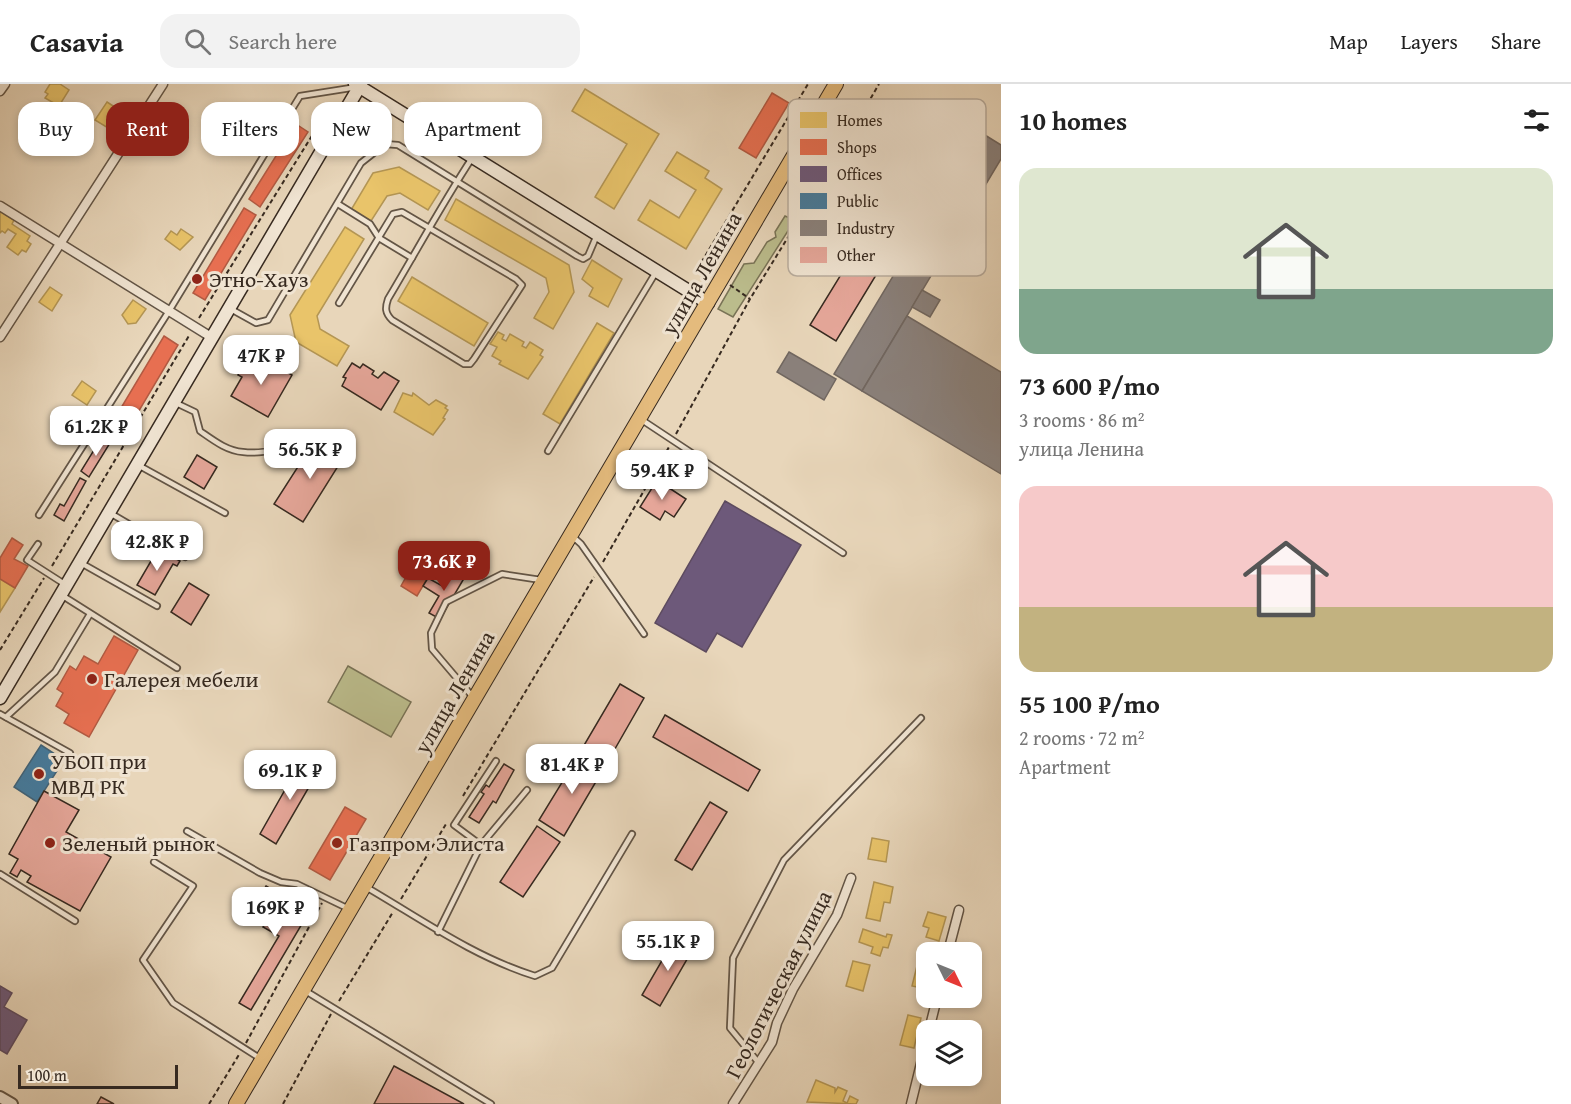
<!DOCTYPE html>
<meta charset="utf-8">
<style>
:root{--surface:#fff;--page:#f2f2f2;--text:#222;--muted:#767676;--line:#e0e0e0;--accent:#8f2418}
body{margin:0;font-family:"Gentium Book Plus",serif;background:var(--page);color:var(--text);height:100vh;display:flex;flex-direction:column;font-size:22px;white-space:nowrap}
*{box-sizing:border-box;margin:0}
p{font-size:20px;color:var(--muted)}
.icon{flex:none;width:33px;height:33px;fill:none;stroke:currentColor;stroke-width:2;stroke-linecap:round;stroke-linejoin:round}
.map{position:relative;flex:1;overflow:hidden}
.panel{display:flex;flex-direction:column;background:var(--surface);width:570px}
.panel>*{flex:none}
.guide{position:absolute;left:18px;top:18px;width:570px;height:54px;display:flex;gap:12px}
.needle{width:39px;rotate:133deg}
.controls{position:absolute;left:916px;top:858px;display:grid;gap:12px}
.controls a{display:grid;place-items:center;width:66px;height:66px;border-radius:12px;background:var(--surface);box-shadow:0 3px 9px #0003;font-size:30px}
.scale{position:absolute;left:18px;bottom:15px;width:160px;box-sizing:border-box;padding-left:6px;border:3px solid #372a20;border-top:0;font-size:16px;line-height:21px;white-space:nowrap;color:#372a20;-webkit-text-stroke:4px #f0e4d2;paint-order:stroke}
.price{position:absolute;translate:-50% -51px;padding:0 14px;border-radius:12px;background:#fff;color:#222;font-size:20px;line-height:39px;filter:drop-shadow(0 2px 3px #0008)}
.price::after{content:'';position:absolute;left:50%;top:36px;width:18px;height:14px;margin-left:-9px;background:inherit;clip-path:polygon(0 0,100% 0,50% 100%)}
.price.active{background:var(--accent);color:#fff}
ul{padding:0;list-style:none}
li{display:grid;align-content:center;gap:12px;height:318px;padding:0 18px}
li span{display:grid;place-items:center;height:186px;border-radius:18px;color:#555}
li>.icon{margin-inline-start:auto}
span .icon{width:108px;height:108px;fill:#fffc;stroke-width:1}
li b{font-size:26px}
h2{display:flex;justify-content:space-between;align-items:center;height:72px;padding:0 18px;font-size:26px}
.pill{padding:0 21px;border-radius:18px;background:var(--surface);box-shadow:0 3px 9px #0003;font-size:21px;line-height:54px}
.pill.active{background:var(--accent);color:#fff}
header{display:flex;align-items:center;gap:36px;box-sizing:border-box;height:84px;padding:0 30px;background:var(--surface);border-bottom:2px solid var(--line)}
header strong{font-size:28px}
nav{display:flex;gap:33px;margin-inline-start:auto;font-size:21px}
.search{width:420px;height:54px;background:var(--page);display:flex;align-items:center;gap:15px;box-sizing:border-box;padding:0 21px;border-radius:18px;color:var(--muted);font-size:22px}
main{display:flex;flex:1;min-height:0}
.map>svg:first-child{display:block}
</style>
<header>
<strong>Casavia</strong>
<div class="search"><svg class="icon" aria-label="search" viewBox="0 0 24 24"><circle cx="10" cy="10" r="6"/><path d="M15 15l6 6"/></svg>Search here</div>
<nav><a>Map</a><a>Layers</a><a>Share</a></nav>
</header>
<main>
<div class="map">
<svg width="1001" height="1020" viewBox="0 0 1001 1020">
<rect width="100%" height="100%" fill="#e8d6ba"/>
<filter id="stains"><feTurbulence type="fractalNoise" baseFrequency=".00333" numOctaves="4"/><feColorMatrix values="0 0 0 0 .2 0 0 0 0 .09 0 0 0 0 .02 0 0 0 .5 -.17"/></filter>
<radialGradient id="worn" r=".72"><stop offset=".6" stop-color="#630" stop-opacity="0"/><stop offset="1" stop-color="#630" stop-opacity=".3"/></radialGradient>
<!-- green -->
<g fill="#bbbc8c" stroke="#797356" stroke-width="1.5">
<path d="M785,132l7,3 1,4 -60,94 -15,-8 26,-45 10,-1 13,-21 9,-5 -1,-5z"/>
<path d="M348,582l63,36 -20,35 -63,-35z"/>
</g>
<!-- homes -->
<g fill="#e9c46a" stroke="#b49654" stroke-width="1.5">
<path d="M50,0h10l9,6 -10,16 -14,-8 3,-4 -3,-2z"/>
<path d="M585,5l74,45 -45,75 -19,-12 32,-53 -55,-33z"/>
<path d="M107,18l17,11 -11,18 -18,-11z"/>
<path d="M677,68l32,19 -4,7 17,11 -36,60 -48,-29 12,-20 29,18 17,-28 -31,-19z"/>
<path d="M399,83l41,24 -12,19 -28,-17 -13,3 -16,25 -20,-11 22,-37z"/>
<path d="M456,115l113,66 5,27 -21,37 -19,-11 15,-26 -3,-14 -101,-58z"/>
<path d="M0,127l14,9 -2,4 18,12 -3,5 4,3 -5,8 -4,-2 -4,5 -11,-8 9,-13 -8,-5 -3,4 -3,-2 -2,2z"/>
<path d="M345,143l19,12 -47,77 3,13 29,17 -12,20 -41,-24 -6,-27z"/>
<path d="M181,145l12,8 -13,13 -15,-11 6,-8 6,4z"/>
<path d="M592,176l30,19 -14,28 -19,-11 4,-8 -11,-9z"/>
<path d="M412,193l76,46 -14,23 -76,-45z"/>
<path d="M50,203l12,8 -10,16 -13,-9z"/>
<path d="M133,216l13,9 -10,14 -8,1 -6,-9z"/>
<path d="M597,239l17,10 -54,91 -17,-10z"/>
<path d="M498,248l6,3 -2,4 4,2 4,-7 14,8 -2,4 4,2 4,-6 13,8 -3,5 3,2 -15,22 -29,-15 2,-3 -9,-5 5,-9 -7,-3z"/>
<path d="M82,297l14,10 -9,14 -15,-10z"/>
<path d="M403,309l9,3 1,-3 16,12 7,-5 11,6 -2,2 3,2 -5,8 2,1 -12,16 -39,-23z"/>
<path d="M0,495l15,9 -15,24z"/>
<path d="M872,754l17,3 -3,21 -18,-3z"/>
<path d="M874,798l19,5 -3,16 -6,-1 -4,19 -14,-3z"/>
<path d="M928,828l18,5 -7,24 -13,-4 3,-9 -6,-2z"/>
<path d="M863,845l23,8 1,-3 5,1 -4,13 -5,-1 -3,9 -9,-3 2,-6 -14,-5z"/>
<path d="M853,877l17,4 -7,26 -17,-5z"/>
<path d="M917,882l10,2v21l-15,-3z"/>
<path d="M908,931l13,3 -7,30 -14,-3z"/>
<path d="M952,940l12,3 -1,3h-13z"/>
<path d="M816,996l19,8v4l3,-5 9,4 -4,10 4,2 3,-7 8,4 -2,4 -49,-2z"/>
</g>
<!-- shops -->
<g fill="#e76f51" stroke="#b25a42" stroke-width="1.5">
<path d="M772,9l17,10 -33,55 -17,-10z"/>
<path d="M296,40l12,8 -48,75 -11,-8z"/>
<path d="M244,124l12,7 -51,85 -12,-7z"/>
<path d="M164,252l14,9 -54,91 -15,-8z"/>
<path d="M12,454l11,7 -9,14 14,7 -13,22 -15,-9v-21z"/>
<path d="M416,475l17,10 -16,27 -16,-10z"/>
<path d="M114,552l24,14 -49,87 -25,-14 5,-9 -13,-8 7,-13 -6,-4 13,-23 6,4 8,-14 14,8z"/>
<path d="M345,723l21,12 -36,61 -21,-12z"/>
</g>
<!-- offices -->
<g fill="#6d597a" stroke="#5d4b5f" stroke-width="1.5">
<path d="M725,417l76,44 -59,102 -25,-14 -11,19 -51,-29z"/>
<path d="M0,902l12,7 -8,14 23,13 -20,34 -7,-4z"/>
</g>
<!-- public -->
<path fill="#457b9d" stroke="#416378" stroke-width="1.5" d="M41,661l23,15 -27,42 -23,-15z"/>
<!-- industry -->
<g fill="#8a817c" stroke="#716760" stroke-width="1.5">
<path d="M980,48l21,13v14l-139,232 -28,-17z"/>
<path d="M922,206l18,10 -10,17 -18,-10z"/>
<path d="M907,232l94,56v102l-139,-83z"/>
<path d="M789,268l47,27 -12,21 -47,-28z"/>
</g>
<!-- building -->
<g fill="#e5a699" stroke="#372a20" stroke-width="1.5">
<path d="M861,158l26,15 -51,84 -26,-16z"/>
<path d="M255,271l37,20 -24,42 -37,-21 11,-19 -4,-2 4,-8 5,3z"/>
<path d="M352,279l8,5 3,-4 11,7 -2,3 6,4 6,-6 15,9 -18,29 -39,-24 4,-8 -3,-1z"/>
<path d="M102,353l8,6 -21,34 -8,-6z"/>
<path d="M317,353l28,18 -42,67 -29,-18z"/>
<path d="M197,371l20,12 -13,22 -20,-12z"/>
<path d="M80,394l6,3 -22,40 -10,-6 6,-11 4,2z"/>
<path d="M657,396l29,19 -12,18 -9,-6 -5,9 -20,-13z"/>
<path d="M158,465l22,12 -3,5 -4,-2 -18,31 -18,-10z"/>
<path d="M455,485l11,6 -26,44 -11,-6 10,-17 -16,-10 5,-8 16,9z"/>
<path d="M189,499l20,12 -18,30 -20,-13z"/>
<path d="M620,600l24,14 -36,63 -25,-14z"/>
<path d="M665,631l95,55 -12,21 -95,-54z"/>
<path d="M580,669l24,15 -40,68 -25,-16z"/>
<path d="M303,674l17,10 -44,76 -16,-10z"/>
<path d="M504,680l10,6 -18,33 -3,-2 -14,22 -10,-6 15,-23 -3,-2 5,-7 3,2z"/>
<path d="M44,707l35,19 -13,22 45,25 -31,54 -53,-29 4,-6 -10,-6 -4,7 -7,-4 8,-14 -9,-5z"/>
<path d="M710,718l17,10 -35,58 -17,-10z"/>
<path d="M537,742l23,16 -37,55 -23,-15z"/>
<path d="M266,802l43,26 -58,98 -12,-7 40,-67 -16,-9 8,-13 -16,-9z"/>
<path d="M675,854l18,11 -33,57 -18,-11z"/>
<path d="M394,982l70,38h-90z"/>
<path d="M101,1013l13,7h-17z"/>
</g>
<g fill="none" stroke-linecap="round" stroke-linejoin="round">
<!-- service casing -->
<g stroke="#635546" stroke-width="8">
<g id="service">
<path d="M787,87l88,52"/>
<path d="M338,120l32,20 9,14 33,20"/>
<path d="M339,219l54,-89 9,-2 114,67 6,6 -48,74 -4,5h-6l-72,-44c-7,-7 -7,-12 -4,-21 28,-47 54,-95 84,-141"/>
<path d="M229,224l27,15 12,-3 93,-157 24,-19 13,1 179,111 6,3 5,-3 9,-21"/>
<path d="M176,319l19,9 5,19c13,9 27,20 43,21 26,3 25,-7 52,7"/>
<path d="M642,336l201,133"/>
<path d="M548,367l108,-179"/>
<path d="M138,381l87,48"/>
<path d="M110,429l75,44"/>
<path d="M39,431l130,-204 131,-215 57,-9"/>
<path d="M571,451l10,9 63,90"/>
<path d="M38,460l-11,16 39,25"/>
<path d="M81,479l76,43"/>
<path d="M63,512l114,72"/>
<path d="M472,612l-40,-47 -1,-16 15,-31 56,-28 39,6"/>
<path d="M0,630l70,39"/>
<path d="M6,633l49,-45 35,-58"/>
<path d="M187,747l73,42 21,9 16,2 52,25"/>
<path d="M481,761l-27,-20 42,-64"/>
<path d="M154,778l39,24 -50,74 30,43 88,56"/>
<path d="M0,790l75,47"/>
<path d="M366,803c55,32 108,70 169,89l17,-8 80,-134"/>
<path d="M438,848l43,-87 46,-55"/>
<path d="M304,906l187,114"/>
<path d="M758,978l-28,-34 3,-70 51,-98 137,-142"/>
</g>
</g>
<!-- minor casing -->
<g stroke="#635546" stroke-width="11">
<g id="minor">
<path d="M0,7l5,-7"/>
<path d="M0,122l211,131"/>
<path d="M0,253l163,-253"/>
<path d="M948,868l11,-42"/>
<path d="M929,946l8,-32"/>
<path d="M733,1020l39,-62 5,-19 16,-34 44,-74 14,-37"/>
<path d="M911,1020l16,-65"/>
</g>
</g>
<!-- tertiary casing -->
<g stroke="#635546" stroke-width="14">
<path id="tertiary" d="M0,1013l12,7"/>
</g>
<!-- secondary casing -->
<g stroke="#372a20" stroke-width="15">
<g id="secondary">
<path d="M355,0l353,219"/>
<path d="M0,614l361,-614"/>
</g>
</g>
<!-- primary casing -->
<g stroke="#372a20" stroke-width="16">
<path id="primary" d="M236,1020l600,-1020"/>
</g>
<!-- path -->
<g stroke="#372a20" stroke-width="2" stroke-dasharray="4.5 3" stroke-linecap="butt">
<path d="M822,99l57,-99"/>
<path d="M712,191l-14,-7 110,-184"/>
<path d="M730,201l20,14"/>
<path d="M199,234l119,-192"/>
<path d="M676,350l74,-135 64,-104"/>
<path d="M603,478l66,-115"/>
<path d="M52,482l138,-232"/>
<path d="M0,566l44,-72"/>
<path d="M463,712l131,-219"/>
<path d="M401,815l45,-75"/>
<path d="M339,917l54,-89"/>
<path d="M246,959l76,-140"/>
<path d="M209,1020l31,-51"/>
<path d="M283,1020l48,-90"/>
</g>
<!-- service -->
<use href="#service" stroke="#f0e4d2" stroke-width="4.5"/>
<!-- minor -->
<use href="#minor" stroke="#f0e4d2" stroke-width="8"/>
<!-- tertiary -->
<use href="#tertiary" stroke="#f0e4d2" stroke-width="10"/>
<!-- secondary -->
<use href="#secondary" stroke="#f0e4d2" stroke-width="12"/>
<!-- primary -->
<use href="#primary" stroke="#e4bb7d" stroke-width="14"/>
</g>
<!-- markers -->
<g fill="#8f2418" stroke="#f0e4d2" stroke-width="2">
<circle cx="197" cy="195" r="6"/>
<circle cx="92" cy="595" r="6"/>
<circle cx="39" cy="690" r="6"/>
<circle cx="50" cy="759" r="6"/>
<circle cx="337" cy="759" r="6"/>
</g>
<g text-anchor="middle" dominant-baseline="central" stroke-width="6" stroke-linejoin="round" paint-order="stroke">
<!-- street labels -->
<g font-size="22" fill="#372a20" stroke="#f0e4d2">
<text transform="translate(701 189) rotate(-60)">улица Ленина</text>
<text transform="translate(454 608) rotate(-60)">улица Ленина</text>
<text transform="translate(778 900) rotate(-63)">Геологическая улица</text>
</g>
<!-- poi labels -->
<g font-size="22" fill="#372a20" stroke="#f0e4d2" text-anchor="start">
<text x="209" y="195">Этно-Хауз</text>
<text x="104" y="595">Галерея мебели</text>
<text x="51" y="677">УБОП при<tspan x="51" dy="25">МВД РК</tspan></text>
<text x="62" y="759">Зеленый рынок</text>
<text x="349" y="759">Газпром Элиста</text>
</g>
</g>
<!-- legend -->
<rect x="788" y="15" width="198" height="177" rx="9" fill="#f0e4d2" stroke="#b8ac9d" stroke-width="1.5"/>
<rect x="800" y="28" width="27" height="16" fill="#e9c46a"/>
<rect x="800" y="55" width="27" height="16" fill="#e76f51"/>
<rect x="800" y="82" width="27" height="16" fill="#6d597a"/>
<rect x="800" y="109" width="27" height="16" fill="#457b9d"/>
<rect x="800" y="136" width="27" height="16" fill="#8a817c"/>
<rect x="800" y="163" width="27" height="16" fill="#e5a699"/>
<g font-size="16" fill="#372a20">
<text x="837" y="42">Homes</text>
<text x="837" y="69">Shops</text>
<text x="837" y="96">Offices</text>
<text x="837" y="123">Public</text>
<text x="837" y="150">Industry</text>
<text x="837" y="177">Other</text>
</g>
<rect width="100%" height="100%" filter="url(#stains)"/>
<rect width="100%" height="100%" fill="url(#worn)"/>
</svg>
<div class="controls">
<a><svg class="needle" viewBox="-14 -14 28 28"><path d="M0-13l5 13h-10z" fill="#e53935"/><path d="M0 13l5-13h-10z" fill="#767676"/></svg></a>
<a><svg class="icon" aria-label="layers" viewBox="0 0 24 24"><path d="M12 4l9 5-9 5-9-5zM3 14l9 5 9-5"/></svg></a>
</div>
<div class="scale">100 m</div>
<b class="price" style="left:261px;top:302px">47K ₽</b>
<b class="price" style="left:96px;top:373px">61.2K ₽</b>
<b class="price" style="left:310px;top:396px">56.5K ₽</b>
<b class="price" style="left:662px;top:417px">59.4K ₽</b>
<b class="price" style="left:157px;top:488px">42.8K ₽</b>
<b class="price active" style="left:444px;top:508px">73.6K ₽</b>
<b class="price" style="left:572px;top:711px">81.4K ₽</b>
<b class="price" style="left:290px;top:717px">69.1K ₽</b>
<b class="price" style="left:275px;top:854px">169K ₽</b>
<b class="price" style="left:668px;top:888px">55.1K ₽</b>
<div class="guide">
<a class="pill">Buy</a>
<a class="pill active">Rent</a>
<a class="pill">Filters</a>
<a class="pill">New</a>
<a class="pill">Apartment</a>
</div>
</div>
<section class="panel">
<h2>10 homes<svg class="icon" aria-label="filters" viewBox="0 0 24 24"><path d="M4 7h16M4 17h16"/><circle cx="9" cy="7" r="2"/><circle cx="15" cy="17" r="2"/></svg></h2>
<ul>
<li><span style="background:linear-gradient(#dfe7d0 65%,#7fa58c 0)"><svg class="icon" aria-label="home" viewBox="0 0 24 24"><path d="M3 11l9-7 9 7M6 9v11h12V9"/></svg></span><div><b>73 600 ₽/mo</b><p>3 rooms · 86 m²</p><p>улица Ленина</p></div></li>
<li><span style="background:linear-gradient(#f6c9c9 65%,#c2b280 0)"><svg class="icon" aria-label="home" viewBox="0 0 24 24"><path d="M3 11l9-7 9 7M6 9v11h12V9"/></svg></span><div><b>55 100 ₽/mo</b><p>2 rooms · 72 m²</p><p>Apartment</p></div></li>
</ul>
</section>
</main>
